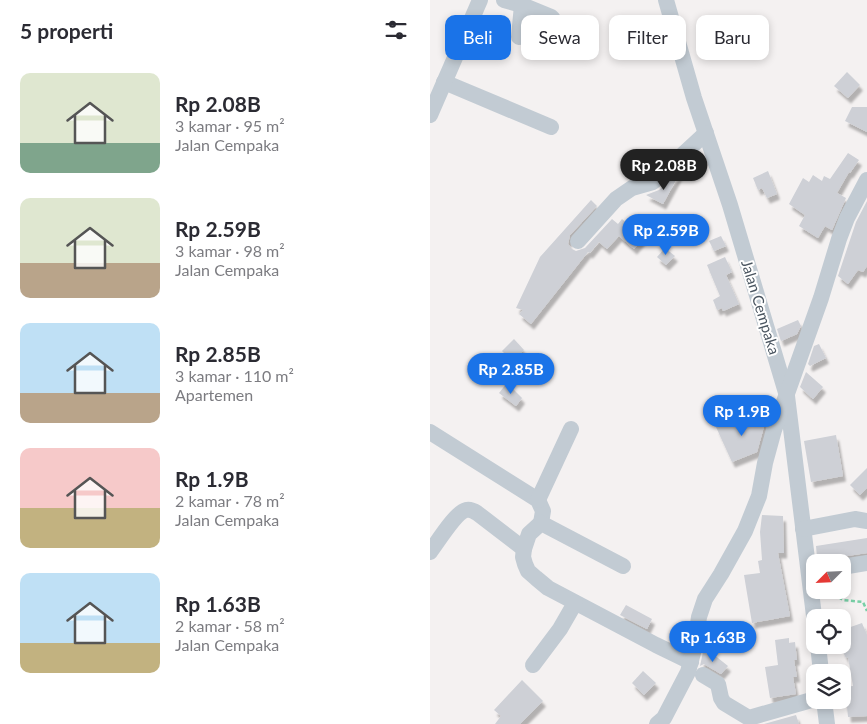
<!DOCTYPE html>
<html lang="id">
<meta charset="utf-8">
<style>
:root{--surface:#fff;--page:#f2f2f3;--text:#2b2b33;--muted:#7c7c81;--accent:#1a73e8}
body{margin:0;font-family:Lato,sans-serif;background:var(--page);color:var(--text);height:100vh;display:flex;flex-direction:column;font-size:19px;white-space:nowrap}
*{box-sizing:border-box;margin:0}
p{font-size:16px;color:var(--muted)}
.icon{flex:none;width:28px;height:28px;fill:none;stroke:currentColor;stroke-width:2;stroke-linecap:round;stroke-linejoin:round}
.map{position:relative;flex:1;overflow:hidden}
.side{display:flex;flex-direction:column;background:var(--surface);width:430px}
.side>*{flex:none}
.top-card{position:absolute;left:15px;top:15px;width:346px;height:45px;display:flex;gap:10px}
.needle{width:32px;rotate:246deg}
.controls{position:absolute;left:376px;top:554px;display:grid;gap:10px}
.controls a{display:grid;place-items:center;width:45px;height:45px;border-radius:10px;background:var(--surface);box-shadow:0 2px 8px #0003;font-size:25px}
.price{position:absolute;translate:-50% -42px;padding:0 11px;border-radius:18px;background:var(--accent);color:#fff;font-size:16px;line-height:32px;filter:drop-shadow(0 1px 2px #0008)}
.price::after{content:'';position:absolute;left:50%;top:30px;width:15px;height:11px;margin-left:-8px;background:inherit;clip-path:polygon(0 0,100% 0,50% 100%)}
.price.selected{background:#222;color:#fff}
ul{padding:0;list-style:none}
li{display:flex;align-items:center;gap:15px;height:125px;padding:0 20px}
li span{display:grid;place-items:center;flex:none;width:140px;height:100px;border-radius:10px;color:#555}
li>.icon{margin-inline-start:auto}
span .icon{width:60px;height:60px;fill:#fffc;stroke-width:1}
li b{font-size:21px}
h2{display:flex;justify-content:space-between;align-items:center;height:60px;padding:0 20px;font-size:21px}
.pill{padding:0 18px;border-radius:10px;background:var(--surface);box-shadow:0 2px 8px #0003;font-size:18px;line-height:45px}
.pill.selected{background:var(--accent);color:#fff}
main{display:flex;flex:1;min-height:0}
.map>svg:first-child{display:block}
</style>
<main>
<section class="side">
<h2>5 properti<svg class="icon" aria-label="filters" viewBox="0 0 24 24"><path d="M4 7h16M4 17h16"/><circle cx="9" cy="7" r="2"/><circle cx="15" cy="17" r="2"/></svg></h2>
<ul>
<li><span style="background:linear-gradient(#dfe7d0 70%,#7fa58c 0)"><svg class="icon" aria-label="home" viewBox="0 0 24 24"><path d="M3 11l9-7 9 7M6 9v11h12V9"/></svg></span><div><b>Rp 2.08B</b><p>3 kamar · 95 m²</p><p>Jalan Cempaka</p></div></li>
<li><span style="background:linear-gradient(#dfe7d0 65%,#b9a48a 0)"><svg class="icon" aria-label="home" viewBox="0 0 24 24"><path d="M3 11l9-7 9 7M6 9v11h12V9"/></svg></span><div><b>Rp 2.59B</b><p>3 kamar · 98 m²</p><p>Jalan Cempaka</p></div></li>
<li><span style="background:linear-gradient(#bfe0f5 70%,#b9a48a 0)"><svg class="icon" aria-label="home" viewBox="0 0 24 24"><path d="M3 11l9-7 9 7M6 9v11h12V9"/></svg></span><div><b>Rp 2.85B</b><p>3 kamar · 110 m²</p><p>Apartemen</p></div></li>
<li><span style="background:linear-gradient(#f6c9c9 60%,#c2b280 0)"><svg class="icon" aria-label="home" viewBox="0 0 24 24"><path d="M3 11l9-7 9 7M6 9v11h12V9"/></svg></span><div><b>Rp 1.9B</b><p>2 kamar · 78 m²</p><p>Jalan Cempaka</p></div></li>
<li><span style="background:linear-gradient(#bfe0f5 70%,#c2b280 0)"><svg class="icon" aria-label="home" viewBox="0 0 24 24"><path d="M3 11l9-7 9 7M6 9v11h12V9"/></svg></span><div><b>Rp 1.63B</b><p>2 kamar · 58 m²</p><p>Jalan Cempaka</p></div></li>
</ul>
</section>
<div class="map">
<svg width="437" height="724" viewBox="0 0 437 724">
<defs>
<filter id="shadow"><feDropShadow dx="3" dy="5.5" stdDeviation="1" flood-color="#0004"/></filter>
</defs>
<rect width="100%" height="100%" fill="#f4f1f1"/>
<!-- building -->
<g fill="#ced0d6" filter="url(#shadow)">
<path d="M417,72l13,13 -12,13 -14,-12z"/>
<path d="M422,107h15v25l-22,-11z"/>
<path d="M418,153l11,7 -9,13 -1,-1 -12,21 9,5 -14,32 -7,-4 -7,12 -19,-12 6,-11 -16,-11 14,-26 6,4 4,-7 9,6 2,-5 6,3z"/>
<path d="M252,169l-19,35 -17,-9 13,-5z"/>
<path d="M338,171l9,23 -10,4 -5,-10 -4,2 -5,-12z"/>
<path d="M161,200l6,6 -27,29 -2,9 4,5 4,2 9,-3 27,-29 6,5 4,-5 22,19 -10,11 -15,-13 -12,13 -8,-7 -9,11 -2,-1 -57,72 -12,-10 4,-4 -7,-2 24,-51z"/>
<path d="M437,201v65l-4,6 -5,-2 -10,14 -10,-8 18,-54z"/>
<path d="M291,236l5,10 -12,5 -5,-10z"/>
<path d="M235,248l10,8 -9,9 -9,-8z"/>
<path d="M295,257l7,15 -6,3 13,29 -16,7 -1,-3 -5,2 -4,-10 7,-4 -13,-31z"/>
<path d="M368,320l3,6 -4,8 -16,7 -4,-12z"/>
<path d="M84,339l10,11 -12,11 -10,-10z"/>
<path d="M389,344l7,14 -16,8 -2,-2 6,-18z"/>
<path d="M376,372l17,15 -10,12 -13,-12z"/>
<path d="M77,383l15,15 -6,8 -17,-13z"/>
<path d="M331,414l4,9 -8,29 -25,10 -16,-35z"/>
<path d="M406,435l7,41 -32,6 -7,-41z"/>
<path d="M437,468v20l-7,7 -10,-10z"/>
<path d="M332,515l21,1 1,37h-6l12,63 -38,7 -8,-48 16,-2 -2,-12 4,-1 -2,-28z"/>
<path d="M437,538v15l-27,4 -8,5 -1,-7 -14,2 -1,-11z"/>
<path d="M196,605l26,14 -5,10 -27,-14z"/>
<path d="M432,623l5,12v81l-19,1 -1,-11h-2l-2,-19 10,-1 -5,-29 -2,1 -4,-8v-20z"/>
<path d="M359,638v5l6,-1 2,18h-3l3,17h-4l3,17 -26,4 -5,-31 13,-2 -3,-25z"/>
<path d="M273,652l9,4 1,-2 15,12 -7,8 -17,-10 -4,2z"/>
<path d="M213,671l13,12 -12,12 -12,-12z"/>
<path d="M92,680l21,21 -23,23h-25l6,-8 -7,-6z"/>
<path d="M366,715l3,9h-35z"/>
</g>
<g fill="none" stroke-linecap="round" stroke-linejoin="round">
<!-- path -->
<path stroke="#78cfa6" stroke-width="2.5" stroke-dasharray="4 2.5" stroke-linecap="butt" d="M398,590l15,10 20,2 4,9"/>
<!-- street -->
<g stroke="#c2cbd3" stroke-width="16">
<path d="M74,0l18,5 -3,32"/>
<path d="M236,0l28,98 36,107 57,191 28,228"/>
<path d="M92,5l29,12 2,2v4l-11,17"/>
<path d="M14,82l107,45"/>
<path d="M0,115l50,-115"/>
<path d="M148,241l38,-42 16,-11 21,-6 53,-49"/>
<path d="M0,432l108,68 5,11 -2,12"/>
<path d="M108,500l33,-71"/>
<path d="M373,529l52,-10 12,2"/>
<path d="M0,552c7,-9 26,-40 36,-42 4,-1 8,1 11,3l47,36"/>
<path d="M193,566l-82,-43 -12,11 -5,15 -1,8 2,7 3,7 8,7 12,10 108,57 35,17"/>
<path d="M412,567l25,-4"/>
<path d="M388,645l3,27"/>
<path d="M103,665l27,-36 15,-26"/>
<path d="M273,675l15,9 3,14 3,5 25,15 66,-19"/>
<path d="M394,700l3,24"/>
<path d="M227,724l7,-6 24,-46 7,-27 4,-28 6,-18 16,-25 24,-43 14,-35 6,-33 9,-33 47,-132 18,-59 8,-21 20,-38"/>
</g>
</g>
<g text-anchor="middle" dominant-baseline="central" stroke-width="4" stroke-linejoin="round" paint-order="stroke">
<!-- street labels -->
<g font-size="15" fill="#49545f" stroke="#fff">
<text transform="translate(331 307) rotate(73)">Jalan Cempaka</text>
</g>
</g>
</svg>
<div class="controls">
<a><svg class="needle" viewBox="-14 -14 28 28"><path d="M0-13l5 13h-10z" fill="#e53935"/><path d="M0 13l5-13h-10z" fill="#7c7c81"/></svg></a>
<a><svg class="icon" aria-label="locate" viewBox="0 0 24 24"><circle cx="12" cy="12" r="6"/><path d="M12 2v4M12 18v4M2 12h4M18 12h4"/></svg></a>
<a><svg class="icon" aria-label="layers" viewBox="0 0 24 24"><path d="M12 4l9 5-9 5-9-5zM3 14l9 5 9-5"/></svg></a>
</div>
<b class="price selected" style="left:234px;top:191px">Rp 2.08B</b>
<b class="price" style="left:236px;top:256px">Rp 2.59B</b>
<b class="price" style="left:81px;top:395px">Rp 2.85B</b>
<b class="price" style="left:312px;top:437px">Rp 1.9B</b>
<b class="price" style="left:283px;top:663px">Rp 1.63B</b>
<div class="top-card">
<a class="pill selected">Beli</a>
<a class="pill">Sewa</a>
<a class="pill">Filter</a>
<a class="pill">Baru</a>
</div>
</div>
</main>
